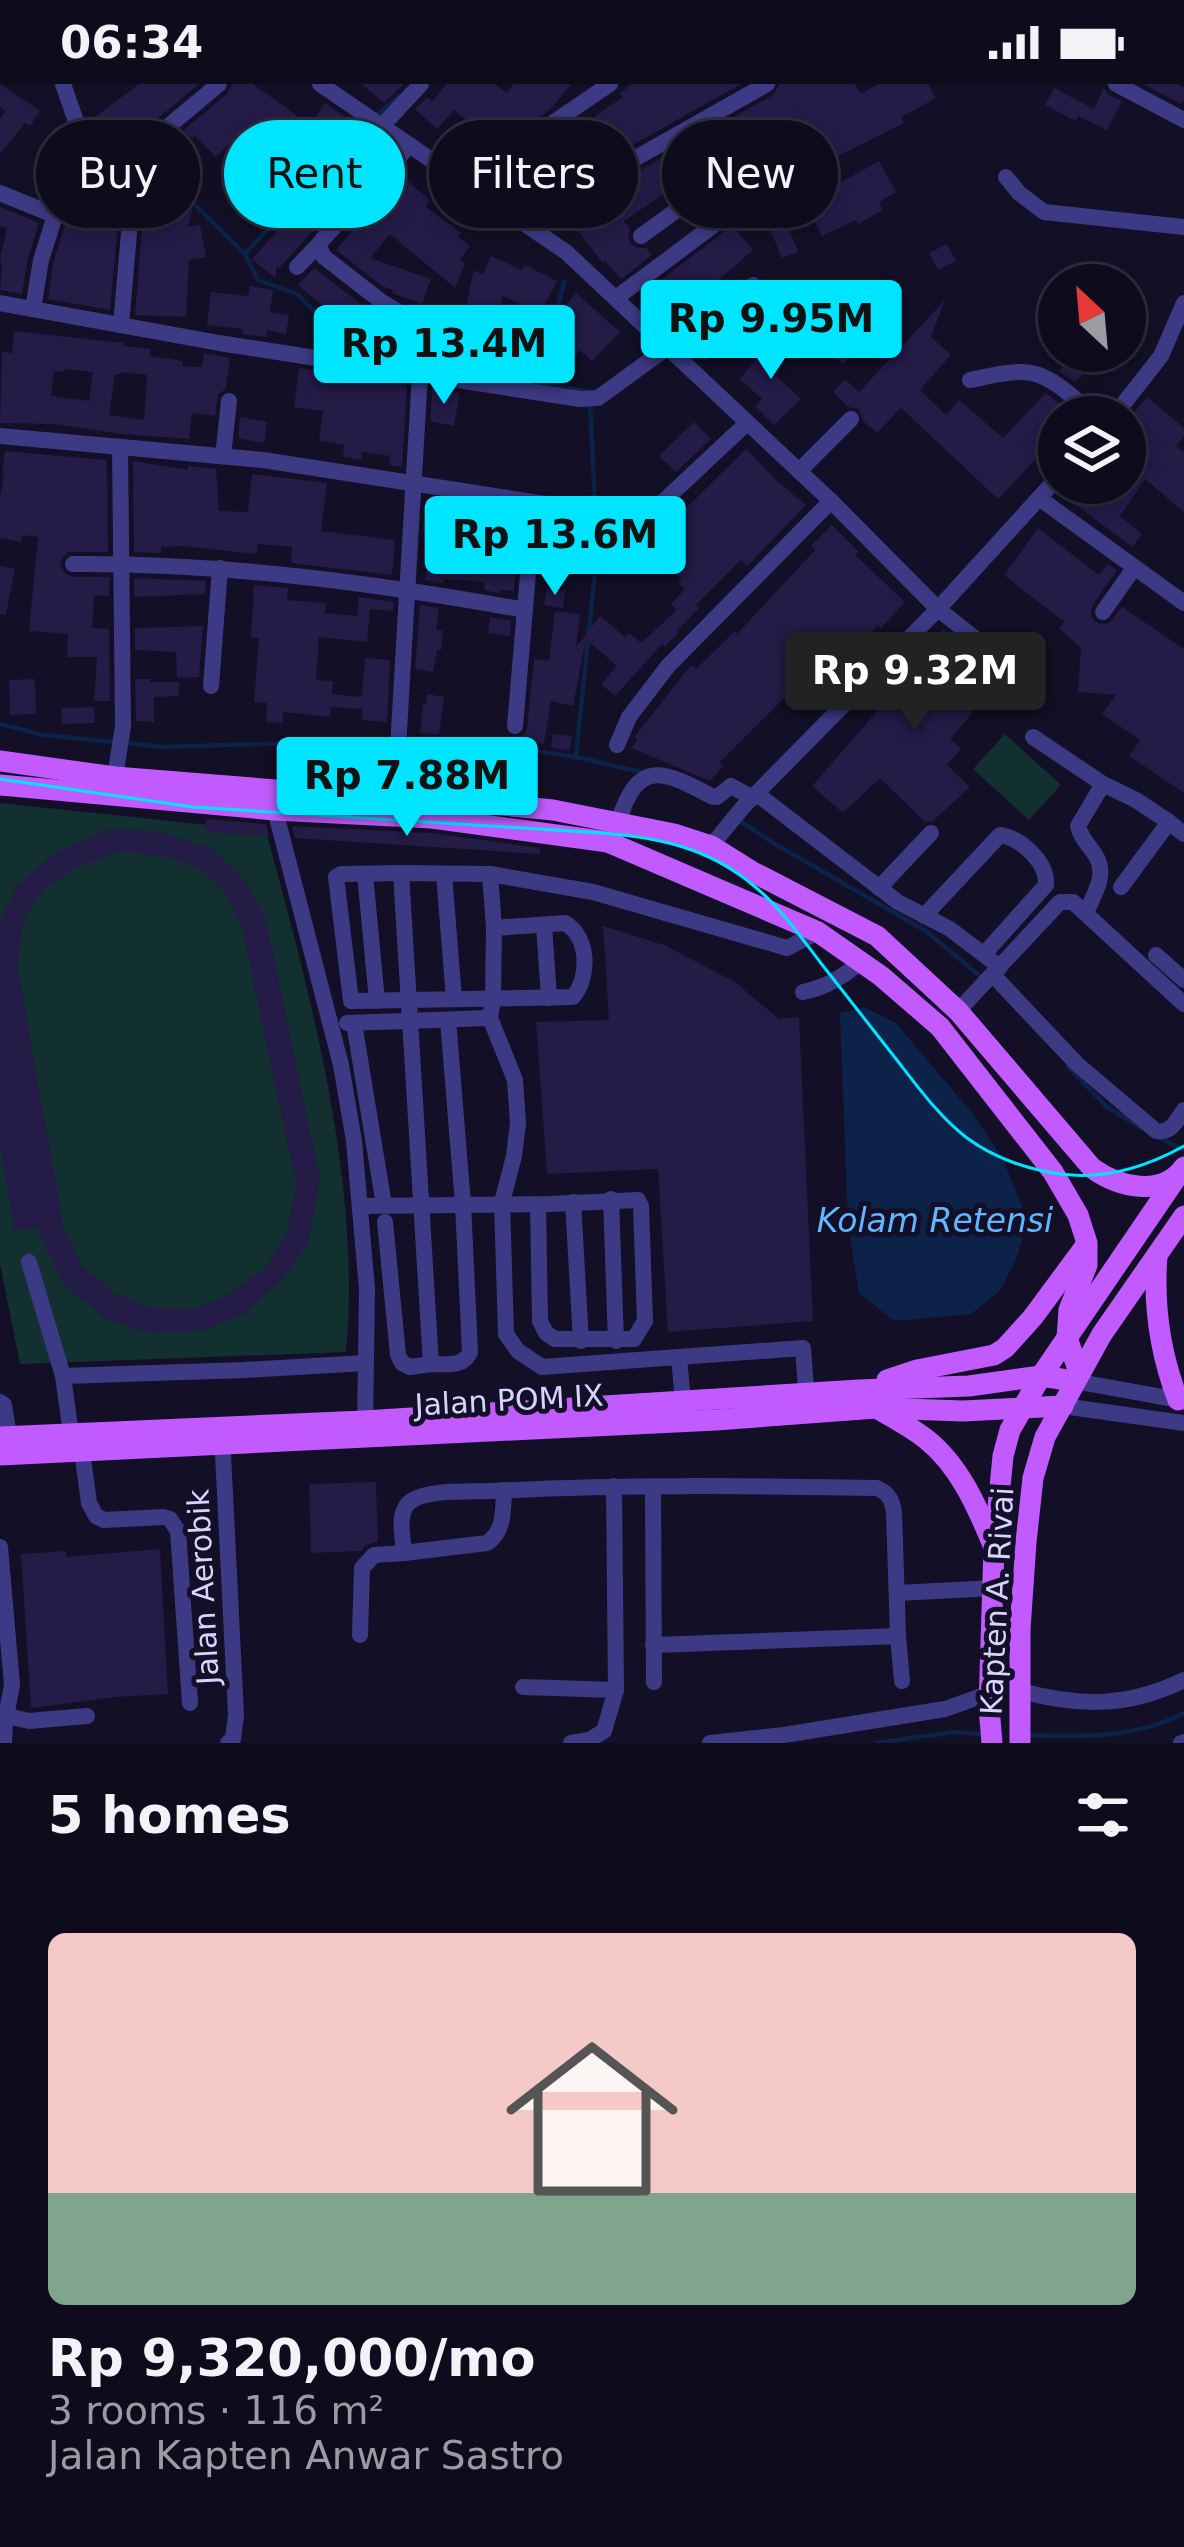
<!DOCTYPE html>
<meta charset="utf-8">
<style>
:root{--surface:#0e0b1c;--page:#171425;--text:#f1f3f6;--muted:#9b9ba3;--line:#2e2b3b;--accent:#00e5ff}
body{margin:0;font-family:"DejaVu Sans",sans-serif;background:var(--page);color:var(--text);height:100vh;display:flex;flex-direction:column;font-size:45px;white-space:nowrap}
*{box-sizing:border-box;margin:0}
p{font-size:39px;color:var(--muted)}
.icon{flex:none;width:66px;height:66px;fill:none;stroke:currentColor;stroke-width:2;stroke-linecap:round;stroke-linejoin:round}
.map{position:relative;height:1659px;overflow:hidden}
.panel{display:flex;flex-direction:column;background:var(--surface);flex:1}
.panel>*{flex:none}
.guide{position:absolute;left:36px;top:36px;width:1113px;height:108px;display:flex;gap:24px}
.needle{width:78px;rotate:334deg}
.fabs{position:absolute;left:1038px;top:180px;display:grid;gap:24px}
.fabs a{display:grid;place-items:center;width:108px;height:108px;border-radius:50%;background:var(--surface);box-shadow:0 6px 18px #0003,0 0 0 3px var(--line);font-size:60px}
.price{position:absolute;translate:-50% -102px;padding:0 27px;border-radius:12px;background:var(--accent);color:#111;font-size:39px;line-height:78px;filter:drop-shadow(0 3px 6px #0008)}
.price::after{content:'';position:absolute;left:50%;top:72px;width:36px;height:27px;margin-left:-18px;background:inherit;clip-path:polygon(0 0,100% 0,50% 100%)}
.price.selected{background:#222;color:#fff}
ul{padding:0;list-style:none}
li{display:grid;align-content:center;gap:24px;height:636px;padding:0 48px}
li span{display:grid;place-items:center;height:372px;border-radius:18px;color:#555}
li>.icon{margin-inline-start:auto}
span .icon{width:216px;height:216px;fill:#fffc;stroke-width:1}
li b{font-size:51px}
h2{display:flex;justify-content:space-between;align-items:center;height:144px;padding:0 48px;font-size:51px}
.chip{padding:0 42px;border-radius:54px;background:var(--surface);box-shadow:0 6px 18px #0003,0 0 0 3px var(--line);font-size:42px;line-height:108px}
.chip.selected{background:var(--accent);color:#111}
.status{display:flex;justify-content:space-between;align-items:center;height:84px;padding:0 60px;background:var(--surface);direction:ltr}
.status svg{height:33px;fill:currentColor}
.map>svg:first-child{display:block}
</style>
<div class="status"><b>06:34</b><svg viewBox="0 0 49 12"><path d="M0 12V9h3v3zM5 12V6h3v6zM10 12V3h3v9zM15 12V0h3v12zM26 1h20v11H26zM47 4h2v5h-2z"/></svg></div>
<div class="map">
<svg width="1184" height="1659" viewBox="0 0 1184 1659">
<rect width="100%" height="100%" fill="#130f26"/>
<!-- green -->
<g fill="#12302f">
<path d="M1005,650l56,51 -32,35 -56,-51z"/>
<path d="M0,719l266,28c44,162 96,353 80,521l-326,12 -20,-100z"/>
</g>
<!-- water -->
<path fill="#0c2248" d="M864,923l32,16 76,90 30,44 22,54v21l-8,28 -16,31 -29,23 -77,7 -35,-28 -11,-68 -8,-212z"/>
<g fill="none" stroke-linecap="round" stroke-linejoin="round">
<!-- stream -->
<g stroke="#0c2248" stroke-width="4.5">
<path d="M376,32l23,-20"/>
<path d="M82,46l4,11 27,15"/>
<path d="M138,86l52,30 55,54 13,26 39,14 36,36 76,30 180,32"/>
<path d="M562,131l3,-5 34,-22"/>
<path d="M245,170l93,-103 30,-27"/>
<path d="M539,297l25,-99"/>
<path d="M590,318l5,103"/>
<path d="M0,640l43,11 71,7"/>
<path d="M125,659l38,4 193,-6 153,6 67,10 69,16"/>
<path d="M576,671l21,-201 -1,-38"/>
<path d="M740,737l35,23 151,87 55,46"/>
<path d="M1068,983l39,40 35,21"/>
<path d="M1162,1055l22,11"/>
<path d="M1025,1651c54,2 110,4 159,-22"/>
<path d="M876,1659l77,-11 30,2"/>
</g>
</g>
<!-- building -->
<g fill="#241b47" fill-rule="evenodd">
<path d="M0,0l40,27 -10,15 -5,-3 -25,31v-35l6,-8 -6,-4z"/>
<path d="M139,0h60l-61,51 -14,24 -14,151 -62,-11 5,-36 14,-45 -9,-14 -24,-11 8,-19 40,17 7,-29 14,4 10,-18 -22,-28z"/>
<path d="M232,0h21l57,41 15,-22 20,14 -33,47 -30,-19 -14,20 -10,-7 6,-8 -23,-17 -25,24 -21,-21 -2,3 -3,-3 -20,29 4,2 -6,12 -20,-11 8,-15 71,-59z"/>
<path d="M362,0h42l-20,19z"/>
<path d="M447,0h48l11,9 8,-9h57l-21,26 -16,10 -3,-3 -14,15 -22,15 -41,-37 -17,19 -22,-20 12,-12 5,4z"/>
<path d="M632,0h109l-192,108 -3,-3 -6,8 -17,10 -7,-4 9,-19 -6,-4 -12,16 -12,-8 60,-50 3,3 65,-44 -3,-4z"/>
<path d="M780,0h75l6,10 17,-10h50l8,14 -35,19 3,6 -82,41 11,23 46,-26 17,31 -17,10 4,8 -25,14 -2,-4 -34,16 -21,-41 -21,10 18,47 -16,6 -31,-74 18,-9 -16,-31 -36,18 -2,-3 -91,62 6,8 -2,7 3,8 6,4h9l6,7 -31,24 -16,-18 -2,2 -39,-50 28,-16 6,8 34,-24 -4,-4 145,-82z"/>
<path d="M1143,0h34l7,4v12l-3,4z"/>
<path d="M1054,4l40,21 10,-21 5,7 13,6 -15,29 -29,-14 -2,5 -31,-16z"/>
<path d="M358,57l21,19 -100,108 -2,-2 -2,12 -23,-19 55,-60 2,2 18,-19 -3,-3z"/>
<path d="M403,93l27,23 -5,6 36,27 -3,4 12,9 -10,14 5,4 -10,24 -65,-54 -20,24 61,21 -9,25 -30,-11 1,-3 -11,-4 -46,-36 27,-32 4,3z"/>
<path d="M145,107l20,3 -1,6 29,7 -5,20 12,-2 6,32 -17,3 -3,57 -51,-2z"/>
<path d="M0,123l39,16 -11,35 -6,36 -22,-4 2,-23 -2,-9 7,-30 -7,-2z"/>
<path d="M732,142l21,24 -67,59 -25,-29z"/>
<path d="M947,160l9,17 -18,9 -9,-17z"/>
<path d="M491,172l31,14 3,-5 32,16 -17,33 -37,-18 -13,57 -33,-7 17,-76 9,5z"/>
<path d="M314,184l61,47 -18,20 -59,-50z"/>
<path d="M250,202l23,4 -3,22 19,3 -3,19 -19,-4 -1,7 -24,-3 1,-5 -36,-4 4,-33 37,4z"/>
<path d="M782,202l14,17 -11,17 -20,-13 7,-12 4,2z"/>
<path d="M576,209l44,39 -28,29 -12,-11 -23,28 -11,-9 28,-35 -19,-15z"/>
<path d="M945,216l-14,37 20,18 -31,35 26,25 13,-15 44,38 43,-45 30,24h-17v18l-61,64 -97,-91 -24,25 -14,-12 -4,-12 -11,-2 -15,-15 12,-13 14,13z"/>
<path d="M836,227l31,30 -24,23 -30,-29z"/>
<path d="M721,240l9,9 -25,28 -15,-14z"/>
<path d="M404,246l26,13 -5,11 -27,-11z"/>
<path d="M14,247l110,12 -1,3 28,3 -1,7 33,5 -1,5 20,1 2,-14 26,5 -4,31 -8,5 -3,22 -23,-3 -3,26 -67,-5 -68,-10 -54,-1 2,-71 10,1zM64,285l29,3 -4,29 -38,-5 3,-25 9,1zM121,288l26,3 -3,45 -35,-5 6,-41h6z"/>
<path d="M778,250l16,14 -22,24 29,27 -27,26 -19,-19 7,-7 -22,-20z"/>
<path d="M1071,275l14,13 -10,10 -16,-11z"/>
<path d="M299,284l108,17 -5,82 -13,-2 1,-9 -28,-4 -1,8 -18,-3 1,-12 -25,-4 4,-30 -29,-4z"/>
<path d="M432,305l28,4 -6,33 -24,-5z"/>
<path d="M1147,313l37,31v8l-8,10 8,6v60l-39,-33 -25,37 22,18 -10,13 -64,-48 14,-16h27l16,12v-72z"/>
<path d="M240,333l27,5 -3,21 -26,-5z"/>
<path d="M694,338l17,17 -35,33 -17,-16z"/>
<path d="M746,365l32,33 28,23 -59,61 -6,-6 -45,45 3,3 -23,24 2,2 -14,13 -2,-3 -47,52 -14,-12 16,-18 -31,-27 -13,67 -22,-5 -7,43 -29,-5 10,-5 2,-6 7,-69 15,2 6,-50 25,3 -4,33 24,-31 25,21 4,-4 12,10 36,-33 -6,-6 14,-15 -7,-6 4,-4 -23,-21 25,-25 -10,-13z"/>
<path d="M5,367l102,9 1,92h-40l-6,7 -2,6 6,9 6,3h37v19l-15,-1 -2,33 17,1 1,72h-16l3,-44h-30l1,-23 -39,-3 9,-94 -16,-2 -1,7 -21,-4v-42l4,-21h-2z"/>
<path d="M133,377l55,9v-4l28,3 3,42 29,1 4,-38 75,9 -6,48 74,9 -3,35 -101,-12 1,-16 -35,-3v10l-76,-8 -20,1v6l-27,-1z"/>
<path d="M426,415l19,2 -4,34 -18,-2z"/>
<path d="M492,430l23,3 -3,22 6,1 -4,51 -14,-1v3l-16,-3 1,-8 -41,-3 -1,4 -18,-3 4,-36 58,7z"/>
<path d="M832,441l26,26 -3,4 50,47 -24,26 -3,-3 -31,33 -7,-7 -47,51 -7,-6 -67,67 4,3 -13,15 -79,-33 6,-7 -2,-5 56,-71 5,4 39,-38 2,3 78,-84 -4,-4z"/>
<path d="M1038,444l61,47 9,-11 9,6 -25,36 -1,10 4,6 6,2 8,-1 13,-16 62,42v144l-55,-37 11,-16 -38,-26 14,-19 -38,-3 3,-44 -22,-20 5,-6 -60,-47z"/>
<path d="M0,482l15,3 -9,45h-6z"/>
<path d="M134,494l72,3 -1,13 -71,3z"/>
<path d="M254,501l34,3 -1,12 39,3 -1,10 32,3 2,-19 35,5 -1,9 -23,-2 -3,33 -48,-5 -3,43 17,1 -1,13 30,3 3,-39 25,2 -3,62 -25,-2 1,-11 -32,-2 -1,10 -47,-5v11l-17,-1 1,-19 -13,-1 5,-64 -8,-1z"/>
<path d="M547,504l18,3 -2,17 -19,-3z"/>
<path d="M420,521l19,3 -3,22 7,1 -2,19h-4l-4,22 -18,-3z"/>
<path d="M490,533l21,4 -1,15 -22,-3z"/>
<path d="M203,542l-4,51 -22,1 -1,-26 -41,-2v-21l3,-1z"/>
<path d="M943,545l37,29 2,3 -2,2 20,17 -50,59 11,10 -14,16 23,22 -37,34 -8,1 -45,-44 -37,35 -31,-27 96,-110 -3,-4 25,-25 -2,-2z"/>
<path d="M35,595l1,35 -26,1 -1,-35z"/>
<path d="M135,595h15v3h29v14l-25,1v25l-18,-1z"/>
<path d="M427,610l17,3 -5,38 -19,-2 3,-30 3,1z"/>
<path d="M94,623l1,16 -33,1 -1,-16z"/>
<path d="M553,650l19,2 -2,14 -19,-2z"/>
<path d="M206,735l60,5 3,12 -64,-4z"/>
<path d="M292,742l139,7 109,15v6l-245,-16z"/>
<path d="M109,745l51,3 50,16 33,30 22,38 55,263 -12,64 -23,34 -40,37 -45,17 -52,2 -42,-14 -44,-36 -25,-55 -23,2 -14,-84v-224l17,-37 39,-33zM121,767l50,7 35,14 20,21 16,34 54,257 -9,48 -22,36 -36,26 -32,15 -45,-1 -37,-14 -34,-29 -18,-40 -46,-260 7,-47 19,-28 31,-21z"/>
<path d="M603,842l61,19 71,37 44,37 20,-2 14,304 -145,11 -10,-163 -111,5 -11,-152 73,-2z"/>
<path d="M376,1398l2,60 -12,3 -5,6 -50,2 -2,-69z"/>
<path d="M160,1465l8,145 -52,3 -85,11 -10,-154 45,-3v6z"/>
</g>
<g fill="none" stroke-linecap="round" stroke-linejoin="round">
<!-- minor -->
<g stroke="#3d3a85" stroke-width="16">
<path d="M63,0l15,43"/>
<path d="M320,0l246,168 265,249 107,108 84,67"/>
<path d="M1116,0l68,36"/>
<path d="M381,43l40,-43"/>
<path d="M410,61l-88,95 -3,7 5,10 58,45 47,28"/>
<path d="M1006,93l13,16 25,19 140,15"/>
<path d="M463,100l147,-100"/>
<path d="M0,109l49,20 5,6 -13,41 -8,49"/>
<path d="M524,137l243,-137"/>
<path d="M641,152l72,-52"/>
<path d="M297,183l23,-24"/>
<path d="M616,214l106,-79"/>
<path d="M0,219l219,40 361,56 18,-1 155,-113"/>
<path d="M121,241l14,-161 11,-19 73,-61"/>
<path d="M970,296c16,-3 33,-8 50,-8 29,-2 55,28 76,45"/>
<path d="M1113,333l48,-61 23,-53"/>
<path d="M0,352l263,24 374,58 15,-6 95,-89"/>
<path d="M223,372l6,-55"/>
<path d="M799,387l52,-52"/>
<path d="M1039,414l145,105"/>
<path d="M73,480c152,-1 302,19 452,46"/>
<path d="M1103,528l31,-44"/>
<path d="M211,602l9,-118"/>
<path d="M515,642l19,-223"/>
<path d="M1033,653l70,47 33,16 33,22"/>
<path d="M617,661l12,-28 39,-51 163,-165"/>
<path d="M115,693l8,-51 -3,-279"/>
<path d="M757,710l141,108 52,27 50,38"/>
<path d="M395,714l25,-424"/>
<path d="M275,726l66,255 13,76 13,148 -2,141"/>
<path d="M618,739c20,-65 44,-53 95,-26h4l14,-11 22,12"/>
<path d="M711,762l32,-39 195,-198 121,-133"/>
<path d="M401,789l-60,1 -5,3 15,124 222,-4c17,-21 16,-60 -8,-74l-71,5"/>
<path d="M365,790l12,127"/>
<path d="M444,790l10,125"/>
<path d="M490,790l4,54 -1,70 -3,20 25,62 3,43 -4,33 -12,46 4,132 12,17 24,16 261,-19 4,54"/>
<path d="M1121,803l48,-65 15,12"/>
<path d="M879,804l52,-55"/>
<path d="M1086,829c8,-19 23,-40 8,-60 -7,-10 -13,-15 -16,-27l25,-42"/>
<path d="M924,832l76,-81c21,3 48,28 46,50l-61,68"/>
<path d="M544,841l5,73"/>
<path d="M1156,871l28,25"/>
<path d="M993,891l84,89 79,67c15,3 20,-10 28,-21"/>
<path d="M803,908c24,-5 39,-15 58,-30"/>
<path d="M958,927l102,-109h13l111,102"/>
<path d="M347,939l143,-5"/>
<path d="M354,939l30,182"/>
<path d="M611,1115l5,142"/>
<path d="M573,1118l8,139"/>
<path d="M361,1122l189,-2 88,-4 3,6 4,115 -11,18h-79l-9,-6 -6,-12 -2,-117"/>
<path d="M385,1138l13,133 4,8 8,4 21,-3 -30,-491 89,1 103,18 194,56 31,-16"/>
<path d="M29,1178l34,114 181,-6 121,-7"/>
<path d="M679,1274l5,53"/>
<path d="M431,1280c15,0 32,4 39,-12l-7,-148 -15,-184"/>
<path d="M63,1292l8,58"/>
<path d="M1074,1297l110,20"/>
<path d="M0,1318l4,3 5,31"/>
<path d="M1063,1322l121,17"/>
<path d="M222,1350l14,281 -3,24 -5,4"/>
<path d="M82,1367l7,52 7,13 8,4 60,-3 6,2 8,12 12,172"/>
<path d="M614,1402l2,204"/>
<path d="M653,1403l1,195"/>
<path d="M504,1406c-1,19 1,41 -17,53l-83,10c-1,-17 -8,-41 7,-52 17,-12 59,-9 81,-10 128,-7 256,-5 385,-3 11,5 15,11 17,24l4,124"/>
<path d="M0,1463l12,138 -7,37 -1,21"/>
<path d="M898,1509l95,-5"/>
<path d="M360,1551l2,-67 12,-13 30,-2"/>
<path d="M653,1561l245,-9 4,45"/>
<path d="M523,1603l93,3 -12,41 -15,9 -18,3"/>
<path d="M1021,1607c59,16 108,16 163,-11"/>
<path d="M7,1632l22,5 58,-5"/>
<path d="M710,1659l74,-8 161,-26 45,-16"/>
<path d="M1181,1659l3,-1"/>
</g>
<!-- major -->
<g stroke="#c25bff" stroke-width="21">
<path d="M0,677l115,16 199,16 126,6 113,11 121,24 37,12 40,25 126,65 81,75 134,157c26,19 70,30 92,-1"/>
<path d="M0,701l275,25 157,8 176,24 210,90 63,44 59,51 113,145 25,43 9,28v22l-18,45 -2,28 12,34"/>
<path d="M1157,1172c-4,51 3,97 21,144"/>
<path d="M887,1296l30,-10 77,-15 11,-7 28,-31 51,-69"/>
<path d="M877,1324c16,10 34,19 49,31 33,26 51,67 67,106"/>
<path d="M0,1353l364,-16 495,-31 110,-4 72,-10 33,5"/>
<path d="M0,1371l716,-35 160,-12 87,3 100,-5"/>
<path d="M992,1659l-3,-36 5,-159 9,-92 7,-26 31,-54 135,-198"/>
<path d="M1020,1659v-114l6,-87 7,-64 12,-41 57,-103 82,-118"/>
</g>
<!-- tram -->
<path stroke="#00e5ff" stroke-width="3" d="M0,695l193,28 408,26c56,4 109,15 153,53 26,21 46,50 66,76 27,34 53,68 80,102 20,26 41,54 67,74 27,20 62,32 94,36 44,6 85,-7 123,-28"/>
</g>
<g text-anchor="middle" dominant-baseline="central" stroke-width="10" stroke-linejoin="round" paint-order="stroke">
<!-- street labels -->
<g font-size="30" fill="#d9d4ff" stroke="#130f26">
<text transform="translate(509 1316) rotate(-3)">Jalan POM IX</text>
<text transform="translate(203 1503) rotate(-93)">Jalan Aerobik</text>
<text transform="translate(997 1517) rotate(-87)">Kapten A. Rivai</text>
</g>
<!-- water labels -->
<g font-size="33" font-style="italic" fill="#62b6ff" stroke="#130f26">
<text x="935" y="1136">Kolam Retensi</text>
</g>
</g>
</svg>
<div class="fabs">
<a><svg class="needle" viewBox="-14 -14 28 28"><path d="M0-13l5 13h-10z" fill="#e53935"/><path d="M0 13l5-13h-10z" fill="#9b9ba3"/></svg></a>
<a><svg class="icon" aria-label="layers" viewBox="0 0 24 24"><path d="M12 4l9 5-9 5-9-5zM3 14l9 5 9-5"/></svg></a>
</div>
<b class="price" style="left:771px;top:298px">Rp 9.95M</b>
<b class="price" style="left:444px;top:323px">Rp 13.4M</b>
<b class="price" style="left:555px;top:514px">Rp 13.6M</b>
<b class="price selected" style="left:915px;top:650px">Rp 9.32M</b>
<b class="price" style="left:407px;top:755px">Rp 7.88M</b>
<div class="guide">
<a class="chip">Buy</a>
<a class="chip selected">Rent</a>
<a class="chip">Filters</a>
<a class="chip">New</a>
</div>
</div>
<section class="panel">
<h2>5 homes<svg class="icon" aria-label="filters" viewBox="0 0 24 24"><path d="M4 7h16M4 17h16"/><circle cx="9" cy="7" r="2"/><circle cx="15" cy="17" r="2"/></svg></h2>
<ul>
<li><span style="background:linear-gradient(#f6c9c9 70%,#7fa58c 0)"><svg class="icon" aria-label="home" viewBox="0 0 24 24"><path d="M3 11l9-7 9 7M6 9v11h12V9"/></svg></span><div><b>Rp 9,320,000/mo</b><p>3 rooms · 116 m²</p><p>Jalan Kapten Anwar Sastro</p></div></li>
</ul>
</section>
